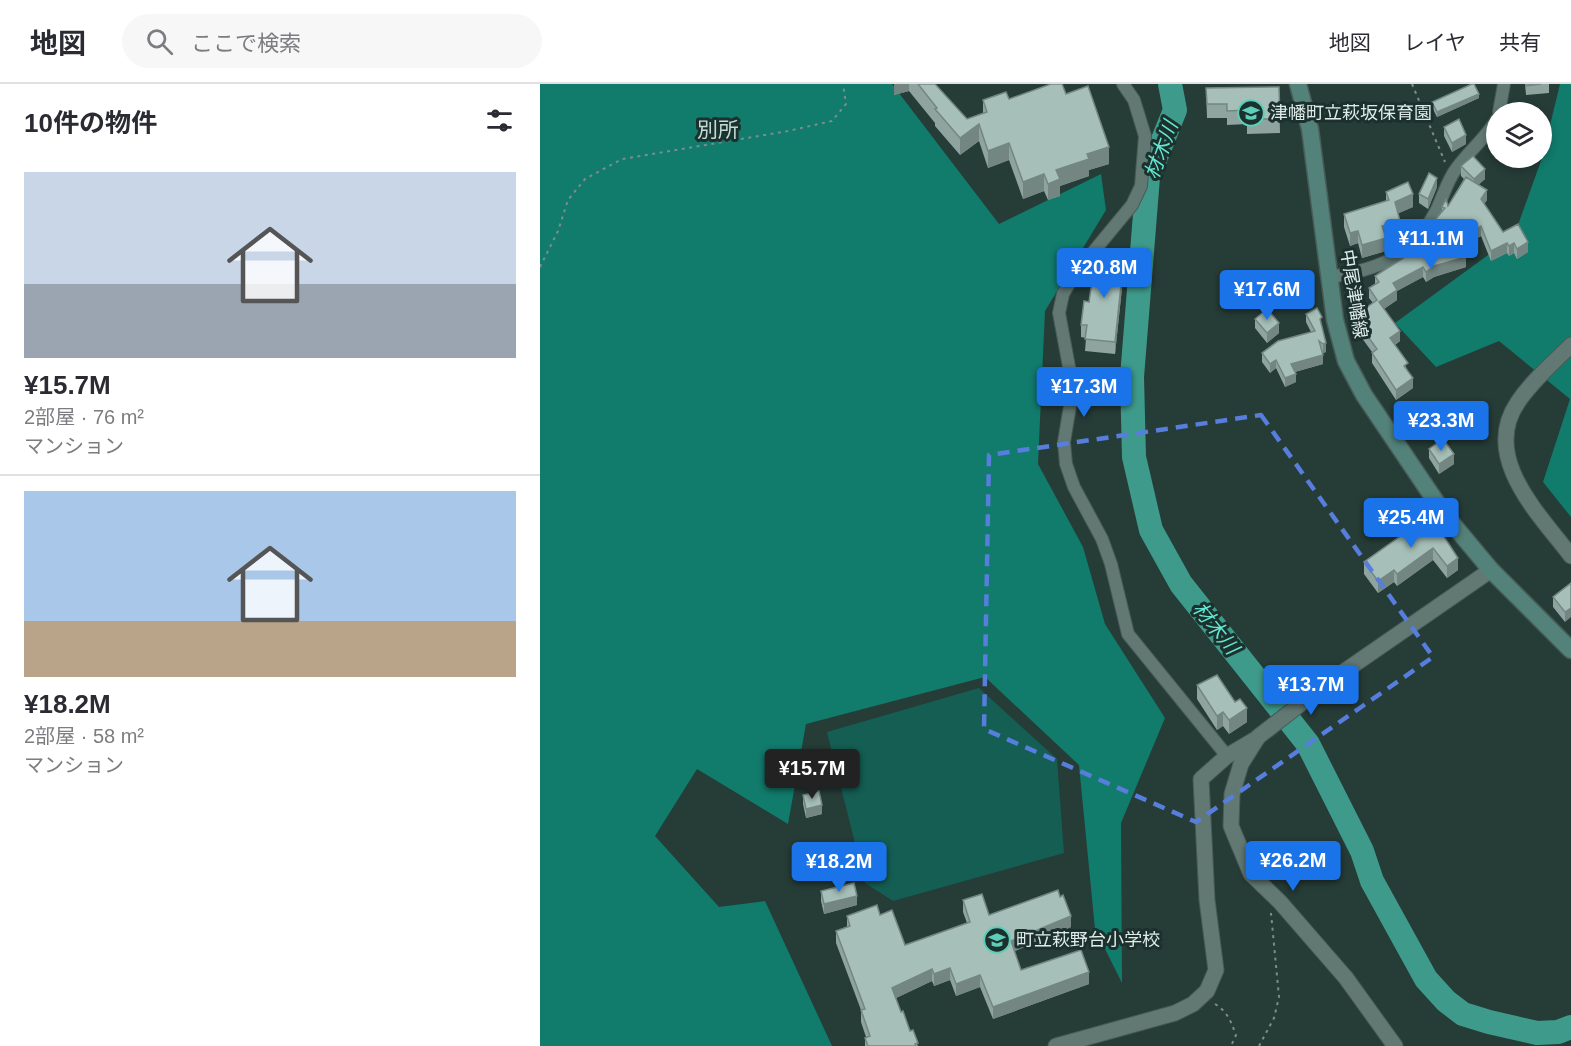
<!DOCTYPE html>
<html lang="ja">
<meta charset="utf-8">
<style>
:root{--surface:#fff;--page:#f7f7f7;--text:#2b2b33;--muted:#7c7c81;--line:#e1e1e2;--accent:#1a73e8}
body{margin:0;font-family:Arial,"Noto Sans JP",sans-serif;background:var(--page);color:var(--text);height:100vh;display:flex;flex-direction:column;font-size:22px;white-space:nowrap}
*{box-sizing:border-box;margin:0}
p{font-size:20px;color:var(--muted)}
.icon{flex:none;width:33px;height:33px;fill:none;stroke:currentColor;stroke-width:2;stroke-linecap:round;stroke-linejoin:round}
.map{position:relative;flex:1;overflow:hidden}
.sheet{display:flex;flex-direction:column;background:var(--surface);width:540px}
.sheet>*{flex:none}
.tools{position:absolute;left:946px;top:18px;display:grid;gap:12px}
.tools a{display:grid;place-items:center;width:66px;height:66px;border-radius:50%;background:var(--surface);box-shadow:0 3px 9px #0003;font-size:30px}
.price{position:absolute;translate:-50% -51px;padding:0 14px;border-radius:6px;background:var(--accent);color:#fff;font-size:20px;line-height:39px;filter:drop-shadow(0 2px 3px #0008)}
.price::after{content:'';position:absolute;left:50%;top:36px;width:18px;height:14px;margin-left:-9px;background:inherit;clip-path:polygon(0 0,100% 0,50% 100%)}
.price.on{background:#222;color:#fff}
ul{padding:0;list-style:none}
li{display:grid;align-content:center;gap:12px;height:318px;padding:0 24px}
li+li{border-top:2px solid var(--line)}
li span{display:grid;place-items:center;height:186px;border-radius:0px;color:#555}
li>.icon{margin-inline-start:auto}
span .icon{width:108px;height:108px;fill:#fffc;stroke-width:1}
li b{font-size:26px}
h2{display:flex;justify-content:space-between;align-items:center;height:72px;padding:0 24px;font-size:26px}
header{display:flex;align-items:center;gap:36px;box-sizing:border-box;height:84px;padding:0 30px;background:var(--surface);border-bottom:2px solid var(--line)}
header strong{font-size:28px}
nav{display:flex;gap:33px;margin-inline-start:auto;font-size:21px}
.search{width:420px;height:54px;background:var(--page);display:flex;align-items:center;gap:15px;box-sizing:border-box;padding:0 21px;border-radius:33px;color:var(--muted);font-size:22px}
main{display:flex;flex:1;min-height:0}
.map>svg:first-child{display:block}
</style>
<header>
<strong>地図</strong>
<div class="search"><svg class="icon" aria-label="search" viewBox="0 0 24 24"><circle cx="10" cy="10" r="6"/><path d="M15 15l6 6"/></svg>ここで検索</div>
<nav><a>地図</a><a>レイヤ</a><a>共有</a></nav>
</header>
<main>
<section class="sheet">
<h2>10件の物件<svg class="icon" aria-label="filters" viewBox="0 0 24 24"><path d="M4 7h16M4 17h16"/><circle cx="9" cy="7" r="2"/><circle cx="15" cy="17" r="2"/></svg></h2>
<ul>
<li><span style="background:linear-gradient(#c9d6e8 60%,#9aa5b1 0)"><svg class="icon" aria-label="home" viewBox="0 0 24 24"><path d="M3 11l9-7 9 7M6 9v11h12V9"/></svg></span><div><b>¥15.7M</b><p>2部屋 · 76 m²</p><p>マンション</p></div></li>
<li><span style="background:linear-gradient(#a9c7e8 70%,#b9a48a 0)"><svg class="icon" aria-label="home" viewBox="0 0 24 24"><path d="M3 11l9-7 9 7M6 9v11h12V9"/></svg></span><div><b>¥18.2M</b><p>2部屋 · 58 m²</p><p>マンション</p></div></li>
</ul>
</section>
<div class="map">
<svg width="1031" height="962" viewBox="0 0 1031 962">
<rect width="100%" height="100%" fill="#263c37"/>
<!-- green -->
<path fill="#145e53" d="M439,604l78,71 7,94 -171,48 -28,-18 -38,-151z"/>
<!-- forest -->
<g fill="#117b6c">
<path d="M0,0h352l107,140 102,-50 5,36 -61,101 -7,153 45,83 22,77 60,94 -44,105 1,160 -27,-54 -16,-164 -94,-88 -179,47 -18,100 -91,-55 -42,67 64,71 46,-6 67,145h-292z"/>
<path d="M1020,0h11v433l-28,-35 27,-83 -71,-58 -63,26 -41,-44 119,-87 28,-78z"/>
</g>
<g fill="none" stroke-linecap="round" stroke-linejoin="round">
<!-- river -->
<path stroke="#3e9b8c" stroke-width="24" d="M630,0l5,26 -27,67 -16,200 2,80 17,73 30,54 127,160 54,107 10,30 54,98 20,22 17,13 26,8 48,11 21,-1 13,-5"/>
<!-- minor casing -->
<g stroke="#485b57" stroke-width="14">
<g id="minor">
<path d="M583,0l11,16 11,36 -4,50 -9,19 -57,69 -12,20 -4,19 14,75 -9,54 2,22 8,23 28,52 9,25 17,70 99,122"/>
<path d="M959,28l5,-28"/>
<path d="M791,193c48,-9 80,-18 105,-66 7,-14 11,-30 20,-42 13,-18 30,-31 41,-50"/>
</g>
</g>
<!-- tertiary casing -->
<g stroke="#485b57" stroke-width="17">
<g id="tertiary">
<path d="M1031,261c-18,18 -39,36 -53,57 -38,55 22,113 53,154"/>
<path d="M516,962l119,-33 18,-9 14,-13 9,-21 -9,-70 -6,-121 26,-23 27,-16"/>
<path d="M855,962l-49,-68 -66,-76 -29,-28 -20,-48 1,-32 9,-30 17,-27 68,-53 165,-114"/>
</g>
</g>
<!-- secondary casing -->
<g stroke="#485b57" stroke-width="19">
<path id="secondary" d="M758,0l12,45 25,191 11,41 18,34 81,120 46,55 80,80"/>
</g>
<!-- path -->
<g stroke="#7c8e8a" stroke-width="2" stroke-dasharray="3 4.5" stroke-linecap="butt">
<path d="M872,0l33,78"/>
<path d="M0,183l18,-36 10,-31 17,-21 37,-20 166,-28 44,-10 14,-17 -3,-20"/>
<path d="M675,920c13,8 16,18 21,31l-5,11"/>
<path d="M719,962l15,-28 5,-21 -8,-84"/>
</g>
<!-- minor -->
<use href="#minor" stroke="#617873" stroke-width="12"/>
<!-- tertiary -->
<use href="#tertiary" stroke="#617873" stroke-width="15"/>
<!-- secondary -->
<use href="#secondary" stroke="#53827a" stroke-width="16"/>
</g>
<!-- wall -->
<g fill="#8fa49f">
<path d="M354,0h41l32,35 16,-6v-13l83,-6 43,70 -20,6v6l-29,10v10l-12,4 -4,-9 -21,8 -14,-39 -21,8 -9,-27 -19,14 -25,-29v-3l-26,-32 -15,4z"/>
<path d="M985,0h24v9l-23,2z"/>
<path d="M739,3l1,46 -33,1v-10l-20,1v-7h-20l-1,-30z"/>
<path d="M939,14l-42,19 -5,-10v-5z"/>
<path d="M904,43l22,17 -14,8 -8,-16z"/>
<path d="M921,82l24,13 -7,6 9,15 -3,4 19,28 25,20 -11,7 -3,-6 -5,3 -2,-3 -16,8 -10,-25 -19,10 4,21 -32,10 -8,5 -3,-5 -26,14v9l-13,9 16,32 -5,4 13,26 5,17 -17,12 -24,-37v-11l-13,-18 -2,-20 16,-11 -4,-5v-10l6,-3v-9l52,-24v-4l9,-3v-3l9,-3 -10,-9v-10l7,-8v-5l6,-1 16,-27 -3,-3z"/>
<path d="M897,103l-9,22 -9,-6v-9z"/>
<path d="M846,108l27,15 -15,6 2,21 -14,4v13l-24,7 -4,-15 -8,3 -6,-19v-13l42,-13z"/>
<path d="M584,185l-9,85 -30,-3 1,-13 -5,-1v-12l8,-23z"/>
<path d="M766,230l16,12 4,26 -3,1 -1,-1 1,12 -28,8 1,10 -11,5 -9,-19 -6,5 -8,-11v-9l49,-21 -5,-10z"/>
<path d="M715,235l24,14 -12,10 -12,-15z"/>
<path d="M889,365l25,15 -15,10 -10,-16z"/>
<path d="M874,437l44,49 -11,8 -14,-18 -36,26 -3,-4 -16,11 -14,-19v-12l50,-36z"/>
<path d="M1031,499l-6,39 -12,-15v-10z"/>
<path d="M657,601l50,37 -18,12 -6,-8 -6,4 -20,-31z"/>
<path d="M263,711l19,19 -16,4 -3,-14z"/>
<path d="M281,807l36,14 -33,9 -3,-13z"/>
<path d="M423,816l26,15 82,12 -57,24 7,19 68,14 -96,35 -13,-32 -24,9 -6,-16 -16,6 -2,-5 -36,17 5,14 17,34h-53v-8l1,-1 -5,-15v-12l-25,-67v-12l11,-4v-11l33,-1 25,30 62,-22 -4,-11z"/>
</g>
<!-- shaded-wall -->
<g fill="#748682">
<path d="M354,0h15v7l-15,4z"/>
<path d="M939,10v4l-42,19v-5z"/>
<path d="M439,40v17l-19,14v-17z"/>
<path d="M926,51v9l-14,8v-9z"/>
<path d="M469,59v17l-21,8v-17z"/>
<path d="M569,63v17l-20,6v6l-29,10v10l-12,4v-16l8,-14 31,-16z"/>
<path d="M945,85v10l-11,10v-10z"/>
<path d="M504,90v17l-21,8v-17z"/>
<path d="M897,94v9l-9,22v-10z"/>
<path d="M947,106v10l-6,9v-10z"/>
<path d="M873,110v13l-18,8v-13z"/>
<path d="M860,137v13l-18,5v-13z"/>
<path d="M941,142v10l-21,12v-10z"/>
<path d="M818,147v12l-8,3v-13z"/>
<path d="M846,154v13l-24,7v-13z"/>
<path d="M988,158v10l-11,7v-10z"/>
<path d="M967,159v10l-16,8v-10z"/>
<path d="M974,159v10l-5,3v-10z"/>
<path d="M584,173v12l-9,85v-12z"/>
<path d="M926,173v10l-32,10 -8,5v-10l8,-6z"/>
<path d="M883,183v10l-26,14v9l-18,12v-10l14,-19z"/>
<path d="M739,239v10l-12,10v-10z"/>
<path d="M860,247v10l-10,7v-10z"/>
<path d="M786,259v9l-3,1v-9z"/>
<path d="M783,271v9l-32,9v-9z"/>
<path d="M736,276v8l-6,5v-9z"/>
<path d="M756,290v8l-11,5v-9z"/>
<path d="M873,294v10l-17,12v-10z"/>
<path d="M914,370v10l-15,10v-10z"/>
<path d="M893,464v12l-36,26v-12z"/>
<path d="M918,474v12l-11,8v-12z"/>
<path d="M854,486v12l-16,11v-12z"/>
<path d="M1031,524v9l-6,5v-10z"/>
<path d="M707,624v14l-18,12v-14z"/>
<path d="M683,628v14l-6,4v-14z"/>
<path d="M282,721v9l-16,4v-9z"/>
<path d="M317,812v9l-33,9v-10z"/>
<path d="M531,832v11l-60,26v-12z"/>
<path d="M410,884v12l-16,6v-12z"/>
<path d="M392,885v12l-40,19v-12z"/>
<path d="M549,888v12l-96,35v-12z"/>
<path d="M440,891v12l-24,9v-12z"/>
</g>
<!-- building -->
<g fill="#a6bfb9" stroke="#748682" stroke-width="1.5">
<path d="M378,0h17l32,35 20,-7 -4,-12 23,-8 3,7 42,-15h11l4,10 22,-8 21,61 -22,7 2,5 -33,11 4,9 -12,5 -4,-10 -21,8 -14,-39 -21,8 -9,-27 -19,14 -25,-29 2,-1z"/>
<path d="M932,0h2l5,10 -42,18 -5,-10z"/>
<path d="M986,0h15l-15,2z"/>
<path d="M739,3l1,32h-33v-9l-20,1v-7h-20l-1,-16z"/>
<path d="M919,35l7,16 -14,8 -8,-16z"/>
<path d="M933,72l12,13 -11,10 -13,-13z"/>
<path d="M889,89l8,5 -9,21 -9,-5z"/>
<path d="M926,93l21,13 -6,9 22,33 15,-8 10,18 -11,7 -3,-6 -5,3 -2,-3 -16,8 -10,-25 -21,12 6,19 -32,9 -8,6 -3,-5 -30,16 4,7 -18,12 21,29 -10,7 18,25 -4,3 9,12 -17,12 -24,-37 5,-4 -18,-25 3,-3 -5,-7 20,-14 -8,-12 10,-6 -4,-6 33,-21 20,-3 -1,-4 10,-3 -1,-3 17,-6 -18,-16 10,-12 -3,-1 4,-8 2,7z"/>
<path d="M868,98l5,12 -18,8 5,19 -18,5 4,12 -24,7 -4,-14 -8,2 -6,-19 45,-14 -3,-8z"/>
<path d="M556,169l28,4 -9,85 -30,-3 2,-14h-6l3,-24 5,1z"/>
<path d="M777,224l5,9 -2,2 6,24 -3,1 -4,-3 4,14 -32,9 5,10 -11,4 -9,-18 -6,4 -8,-11 16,-12 37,-10 -9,-17z"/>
<path d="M727,225l12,14 -12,10 -12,-14z"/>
<path d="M903,355l11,15 -15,10 -10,-15z"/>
<path d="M888,428l30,46 -11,8 -14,-18 -36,26 -3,-4 -16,11 -14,-19 52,-37 -2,-4z"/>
<path d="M1031,499v25l-6,4 -12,-15z"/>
<path d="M677,591l18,27 5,-3 7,9 -18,12 -6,-8 -6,4 -20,-31z"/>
<path d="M279,707l3,14 -16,4 -3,-14z"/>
<path d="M314,799l3,13 -33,8 -3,-13z"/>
<path d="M518,806l2,7 3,-2 8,21 -60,25 10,29 60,-20 8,22 -96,35 -13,-32 -24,9 -6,-16 -16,6 -2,-5 -40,19 9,24 2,-1 7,20 3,-1 5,13 -3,1 1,2h-48l-3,-8 5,-2 -9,-26 4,-1 -29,-78 14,-5 -3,-10 30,-11 3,10 12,-5 13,35 65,-23 -7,-22 19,-6 7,21z"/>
</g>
<!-- marked area -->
<path fill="none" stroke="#577ddd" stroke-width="4.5" stroke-dasharray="12 8" stroke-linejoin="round" d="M721,331l172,242 -237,165 -212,-93 5,-274z"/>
<!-- icons -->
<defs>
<g id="school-ring" transform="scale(1.35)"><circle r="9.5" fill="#1c312d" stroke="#5cceba" stroke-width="1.5"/><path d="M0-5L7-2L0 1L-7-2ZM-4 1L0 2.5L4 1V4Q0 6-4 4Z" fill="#5cceba"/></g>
</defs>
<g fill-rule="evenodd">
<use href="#school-ring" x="711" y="29"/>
<use href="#school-ring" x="457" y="856"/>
</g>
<g text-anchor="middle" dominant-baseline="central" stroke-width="6" stroke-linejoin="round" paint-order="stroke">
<!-- poi labels -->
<g font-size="18" fill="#deebe8" stroke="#1c312d" text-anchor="start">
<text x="730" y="29">津幡町立萩坂保育園</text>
<text x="476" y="856">町立萩野台小学校</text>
</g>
<!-- street labels -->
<g font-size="18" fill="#deebe8" stroke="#1c312d">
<text transform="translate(814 210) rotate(81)">中尾津幡線</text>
</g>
<!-- water labels -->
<g font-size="20" font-style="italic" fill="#63e7d1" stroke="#1c312d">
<text transform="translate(621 66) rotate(-70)">材木川</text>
<text transform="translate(676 544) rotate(51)">材木川</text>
</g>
<!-- quarter labels -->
<g font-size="21" fill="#c2dcd6" stroke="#1c312d">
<text x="178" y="45">別所</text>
</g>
</g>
</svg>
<div class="tools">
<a><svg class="icon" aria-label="layers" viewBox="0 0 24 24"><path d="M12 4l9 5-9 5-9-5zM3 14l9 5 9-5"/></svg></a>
</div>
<b class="price" style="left:891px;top:186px">¥11.1M</b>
<b class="price" style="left:564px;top:215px">¥20.8M</b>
<b class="price" style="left:727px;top:237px">¥17.6M</b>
<b class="price" style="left:544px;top:334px">¥17.3M</b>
<b class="price" style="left:901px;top:368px">¥23.3M</b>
<b class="price" style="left:871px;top:465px">¥25.4M</b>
<b class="price" style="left:771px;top:632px">¥13.7M</b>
<b class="price on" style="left:272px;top:716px">¥15.7M</b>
<b class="price" style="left:753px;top:808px">¥26.2M</b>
<b class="price" style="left:299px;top:809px">¥18.2M</b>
</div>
</main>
